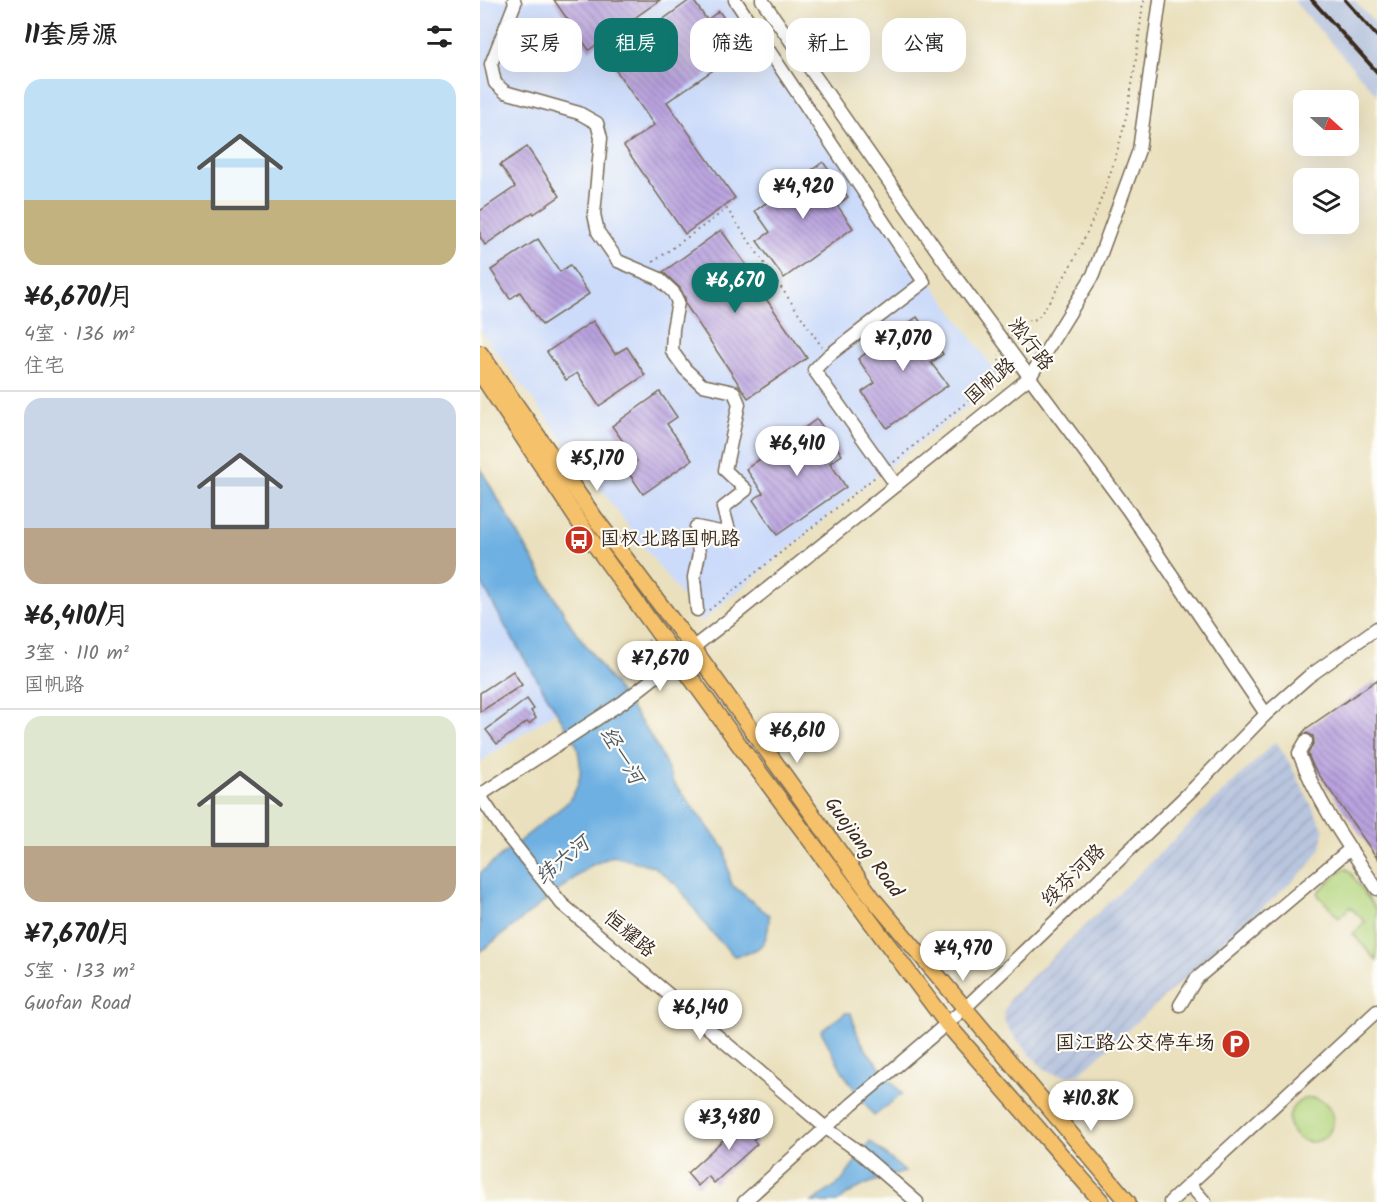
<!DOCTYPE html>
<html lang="zh">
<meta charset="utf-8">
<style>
:root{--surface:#fff;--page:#f2f2f2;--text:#222;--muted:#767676;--line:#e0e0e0;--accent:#0f766e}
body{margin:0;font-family:Kalam,"LXGW WenKai TC",sans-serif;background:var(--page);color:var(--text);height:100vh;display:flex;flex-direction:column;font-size:22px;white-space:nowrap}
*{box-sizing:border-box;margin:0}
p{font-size:20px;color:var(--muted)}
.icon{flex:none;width:33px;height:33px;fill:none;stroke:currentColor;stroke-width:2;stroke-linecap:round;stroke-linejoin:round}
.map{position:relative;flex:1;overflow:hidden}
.panel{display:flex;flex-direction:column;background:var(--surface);width:480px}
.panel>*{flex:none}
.banner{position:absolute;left:18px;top:18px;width:570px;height:54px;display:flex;gap:12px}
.needle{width:39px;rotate:111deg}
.fabs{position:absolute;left:813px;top:90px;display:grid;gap:12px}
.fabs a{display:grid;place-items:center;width:66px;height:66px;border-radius:12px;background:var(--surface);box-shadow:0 6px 24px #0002;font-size:30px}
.price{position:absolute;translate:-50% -51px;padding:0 14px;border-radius:21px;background:#fff;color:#222;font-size:20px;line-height:39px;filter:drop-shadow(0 2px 3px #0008)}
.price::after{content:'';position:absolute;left:50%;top:36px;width:18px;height:14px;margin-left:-9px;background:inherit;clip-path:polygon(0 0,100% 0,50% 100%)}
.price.current{background:var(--accent);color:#fff}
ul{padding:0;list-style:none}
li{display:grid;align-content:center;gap:12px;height:318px;padding:0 24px}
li+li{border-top:2px solid var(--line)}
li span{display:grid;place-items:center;height:186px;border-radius:18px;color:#555}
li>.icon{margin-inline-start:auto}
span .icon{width:108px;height:108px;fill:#fffc;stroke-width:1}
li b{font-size:26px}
h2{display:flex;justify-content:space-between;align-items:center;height:72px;padding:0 24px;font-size:26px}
.chip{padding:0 21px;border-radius:18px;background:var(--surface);box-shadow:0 6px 24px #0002;font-size:21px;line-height:54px}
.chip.current{background:var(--accent);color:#fff}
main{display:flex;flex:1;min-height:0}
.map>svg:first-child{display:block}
</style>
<main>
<section class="panel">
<h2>11套房源<svg class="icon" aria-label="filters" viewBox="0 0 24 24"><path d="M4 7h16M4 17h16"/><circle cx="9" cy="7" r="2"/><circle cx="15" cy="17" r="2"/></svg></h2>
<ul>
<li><span style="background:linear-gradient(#bfe0f5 65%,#c2b280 0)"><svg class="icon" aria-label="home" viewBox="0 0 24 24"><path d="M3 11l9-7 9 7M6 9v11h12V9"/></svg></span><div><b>¥6,670/月</b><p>4室 · 136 m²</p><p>住宅</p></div></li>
<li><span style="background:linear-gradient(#c9d6e8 70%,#b9a48a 0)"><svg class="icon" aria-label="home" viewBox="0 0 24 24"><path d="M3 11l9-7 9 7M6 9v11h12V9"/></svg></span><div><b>¥6,410/月</b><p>3室 · 110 m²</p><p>国帆路</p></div></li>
<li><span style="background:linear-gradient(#dfe7d0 70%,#b9a48a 0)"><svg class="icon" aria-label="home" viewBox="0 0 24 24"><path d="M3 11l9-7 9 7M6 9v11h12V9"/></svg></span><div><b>¥7,670/月</b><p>5室 · 133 m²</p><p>Guofan Road</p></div></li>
</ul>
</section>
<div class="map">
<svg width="897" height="1202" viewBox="0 0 897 1202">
<defs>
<pattern id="industrial-furrows" width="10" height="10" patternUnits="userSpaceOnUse" patternTransform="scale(1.5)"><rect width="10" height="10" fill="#b8c5de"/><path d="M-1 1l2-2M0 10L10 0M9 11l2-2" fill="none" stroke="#9fa9be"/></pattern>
<pattern id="building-back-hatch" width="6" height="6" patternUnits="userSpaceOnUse" patternTransform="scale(1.5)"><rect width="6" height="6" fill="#b9a3df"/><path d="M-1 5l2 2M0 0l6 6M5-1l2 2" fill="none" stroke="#9885b4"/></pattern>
</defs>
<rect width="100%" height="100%" fill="#fdfcf7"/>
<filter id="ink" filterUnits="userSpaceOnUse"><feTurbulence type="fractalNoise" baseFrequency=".0167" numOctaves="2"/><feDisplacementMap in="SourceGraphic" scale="12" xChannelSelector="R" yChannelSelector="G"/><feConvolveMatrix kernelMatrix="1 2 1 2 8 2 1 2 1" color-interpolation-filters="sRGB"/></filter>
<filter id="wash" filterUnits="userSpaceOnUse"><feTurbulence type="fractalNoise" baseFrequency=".008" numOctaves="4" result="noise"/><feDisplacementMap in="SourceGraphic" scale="24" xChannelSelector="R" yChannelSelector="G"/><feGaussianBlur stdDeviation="1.35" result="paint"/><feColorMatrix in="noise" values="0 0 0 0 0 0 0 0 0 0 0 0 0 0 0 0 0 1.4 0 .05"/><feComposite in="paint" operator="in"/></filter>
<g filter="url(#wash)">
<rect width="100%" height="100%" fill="#eae0bd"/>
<!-- built -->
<g fill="#ccdbfa">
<path d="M0,0h248l274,380 -118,90 -183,152 -221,-292z"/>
<path d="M0,558l83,149 -83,55z"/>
</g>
<!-- industrial -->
<path fill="url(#industrial-furrows)" d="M796,741l13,21 35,68 -3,18 -12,18 -230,208 -13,2 -14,-3 -10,-6 -27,-29 -10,-15 -1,-13 7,-13z"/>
<!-- railway -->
<path fill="#b8c5de" d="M813,0h61l23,25v70z"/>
<!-- grass -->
<g fill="#b4d57e" stroke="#78804e" stroke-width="1.5">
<path d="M863,869h4l4,4 26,38v50l-24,-27 12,-12 -15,-15 -11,11 -21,-23 1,-4z"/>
<circle cx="831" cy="1120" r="22"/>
</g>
<!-- water -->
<g fill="#6eb0e2" stroke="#546d80" stroke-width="1.5">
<path d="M0,468l89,154 79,110 16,28 9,22 52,67 6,35 38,31c0,28 -7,37 -35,41l-24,-25 -31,-44 -26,-21 -40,-10 -23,10 -110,86v-79l87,-70c16,-21 15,-34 10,-58l-68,-112 -29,-53z"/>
<path d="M365,1013h6l7,23 9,15 35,43 -28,22 -30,-42 -23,-43z"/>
<path d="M390,1141l35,31c-25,7 -48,13 -67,30h-26l30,-21z"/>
</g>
<g id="blocks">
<!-- building -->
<g fill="url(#building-back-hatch)">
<path d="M74,0h106l-71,50z"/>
<path d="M210,0h3l14,20 12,-9 26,37 -78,54 68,96 -50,36 -61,-88 30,-21 -46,-66z"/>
<path d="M47,147l33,49 -26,18 -1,-2 -48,33 -5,-8v-26l35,-24 -15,-22z"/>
<path d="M343,162l25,35 -11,8 16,23 -69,50 -27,-37 13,-9 -15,-21z"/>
<path d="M241,230l44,61 -3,2 45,65 -59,40 -62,-93 -1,-7 -5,-10 -17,-16z"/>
<path d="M58,239l22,33 10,-7 19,29 -47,31 -22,-33 -10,7 -19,-29z"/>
<path d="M437,317l26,37 -12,9 17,22 -61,43 -25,-36 13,-9 -17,-24z"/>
<path d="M113,321l22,33 12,-7 18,28 -46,31 -22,-33 -11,7 -19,-28z"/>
<path d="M180,392l17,25 -10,7 25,36 -49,34 -17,-25 11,-8 -25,-35z"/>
<path d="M337,419l25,36 -12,8 16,24 -69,48 -24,-35 10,-7 -17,-24z"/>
<path d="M33,671l9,14 -42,27v-19z"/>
<path d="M897,680v178l-64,-92 -5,-12 6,-12 -1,-6 -6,-3 -6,2 6,-7z"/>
<path d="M47,699l7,10 -3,2 5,7 -7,6 -2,-2 -30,22 -11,-14z"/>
<path d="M275,1111l13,15 -15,14 4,4 -43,39 -6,-7 -10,10 -11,-13z"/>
</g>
</g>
</g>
<g filter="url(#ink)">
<use href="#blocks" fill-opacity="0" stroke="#786a56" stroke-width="1.5"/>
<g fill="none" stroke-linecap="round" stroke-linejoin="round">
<!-- minor casing -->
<g stroke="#786a56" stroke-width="15">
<g id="minor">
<path d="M34,0l1,3 -24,61 4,19 10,9 74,21 18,10 4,15 -7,76 4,18 20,29 40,17 15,14 5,10 -5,27 -1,22 13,18 17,16 32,7 5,12 -14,66 21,20 -23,18 7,26 -34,-7 3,27 -5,23 3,33"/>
<path d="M255,0l189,282 -96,74 -14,14 82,115"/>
<path d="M282,0l192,275 174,235 138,204"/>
<path d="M826,741l-7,12c17,47 50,94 78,136"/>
<path d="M0,795l143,-93 113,-88 294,-237 63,-102 46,-125 21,-150"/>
<path d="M0,796l25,37 57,71 264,224 32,23 59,51"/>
<path d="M700,1005l16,-26 154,-130"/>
<path d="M709,1184l16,18"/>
<path d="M264,1202l108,-98 112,-95 231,-222 71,-73 42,-37 69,-49"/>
<path d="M690,1202l207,-191"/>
</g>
</g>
<!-- major casing -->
<g stroke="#786a56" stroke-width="18">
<g id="major">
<path d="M0,353l115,165 98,130 181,252 254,302"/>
<path d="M0,373l107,161 156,216 204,274 155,178"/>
</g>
</g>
<!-- path -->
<g stroke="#786a56" stroke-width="2" stroke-dasharray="1.5 4.5" stroke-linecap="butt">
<path d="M173,262l74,-53 95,138"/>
<path d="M531,336l13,-15 13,-2c34,-46 63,-109 79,-164 15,-49 21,-102 27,-153l3,-2"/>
<path d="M414,462l98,-81 9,-13 -3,-13"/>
<path d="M229,610l166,-133"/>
<path d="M158,647l11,-7"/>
</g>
<!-- minor -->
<use href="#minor" stroke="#fff" stroke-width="12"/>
<!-- major -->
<use href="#major" stroke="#f5c16b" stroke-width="15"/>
<!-- rail -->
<g stroke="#3b2a1e" stroke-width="4">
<path d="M832,0l65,72"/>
<path d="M865,0l32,36"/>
</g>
</g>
</g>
<!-- icons -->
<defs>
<g id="bus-disc" transform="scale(1.5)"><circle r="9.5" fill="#c8321e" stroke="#fdfcf7"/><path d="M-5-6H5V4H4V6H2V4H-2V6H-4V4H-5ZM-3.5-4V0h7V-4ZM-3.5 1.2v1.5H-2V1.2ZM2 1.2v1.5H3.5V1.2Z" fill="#fff"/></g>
<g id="parking-disc" transform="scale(1.5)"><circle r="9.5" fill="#c8321e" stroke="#fdfcf7"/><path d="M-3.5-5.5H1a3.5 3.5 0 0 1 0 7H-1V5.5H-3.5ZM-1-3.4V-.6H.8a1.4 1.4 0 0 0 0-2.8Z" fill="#fff"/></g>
</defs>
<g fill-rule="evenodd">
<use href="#bus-disc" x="99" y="540"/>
<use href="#parking-disc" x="756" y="1044"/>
</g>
<g text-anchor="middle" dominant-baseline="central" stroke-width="4.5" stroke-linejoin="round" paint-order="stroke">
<!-- street labels -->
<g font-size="20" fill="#3b2a1e" stroke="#fdfcf7">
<text transform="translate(550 345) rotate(53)">淞行路</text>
<text transform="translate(511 382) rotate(-41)">国帆路</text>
<text transform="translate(383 848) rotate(54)">Guojiang Road</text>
<text transform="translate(594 876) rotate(-44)">绥芬河路</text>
<text transform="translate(149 935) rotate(40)">恒耀路</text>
</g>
<!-- poi labels -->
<g font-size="20" fill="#3b2a1e" stroke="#fdfcf7" text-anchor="start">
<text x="120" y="540">国权北路国帆路</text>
<text x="735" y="1044" text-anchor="end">国江路公交停车场</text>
</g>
<!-- water labels -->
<g font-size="21" font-style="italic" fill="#4d5963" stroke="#fdfcf7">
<text transform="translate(141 756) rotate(59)">经一河</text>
<text transform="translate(83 861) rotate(-39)">纬六河</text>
</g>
</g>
</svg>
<div class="fabs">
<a><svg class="needle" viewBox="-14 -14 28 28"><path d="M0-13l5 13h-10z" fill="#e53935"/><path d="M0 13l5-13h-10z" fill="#767676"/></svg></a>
<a><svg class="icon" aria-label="layers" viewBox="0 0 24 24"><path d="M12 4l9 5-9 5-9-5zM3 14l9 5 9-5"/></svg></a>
</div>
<b class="price" style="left:323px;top:220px">¥4,920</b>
<b class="price current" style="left:255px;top:314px">¥6,670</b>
<b class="price" style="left:423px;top:372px">¥7,070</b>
<b class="price" style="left:317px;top:477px">¥6,410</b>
<b class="price" style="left:117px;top:492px">¥5,170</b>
<b class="price" style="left:180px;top:692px">¥7,670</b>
<b class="price" style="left:317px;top:764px">¥6,610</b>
<b class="price" style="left:483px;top:982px">¥4,970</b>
<b class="price" style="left:220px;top:1041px">¥6,140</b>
<b class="price" style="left:611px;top:1132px">¥10.8K</b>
<b class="price" style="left:249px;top:1151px">¥3,480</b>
<div class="banner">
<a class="chip">买房</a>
<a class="chip current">租房</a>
<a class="chip">筛选</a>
<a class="chip">新上</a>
<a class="chip">公寓</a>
</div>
</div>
</main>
